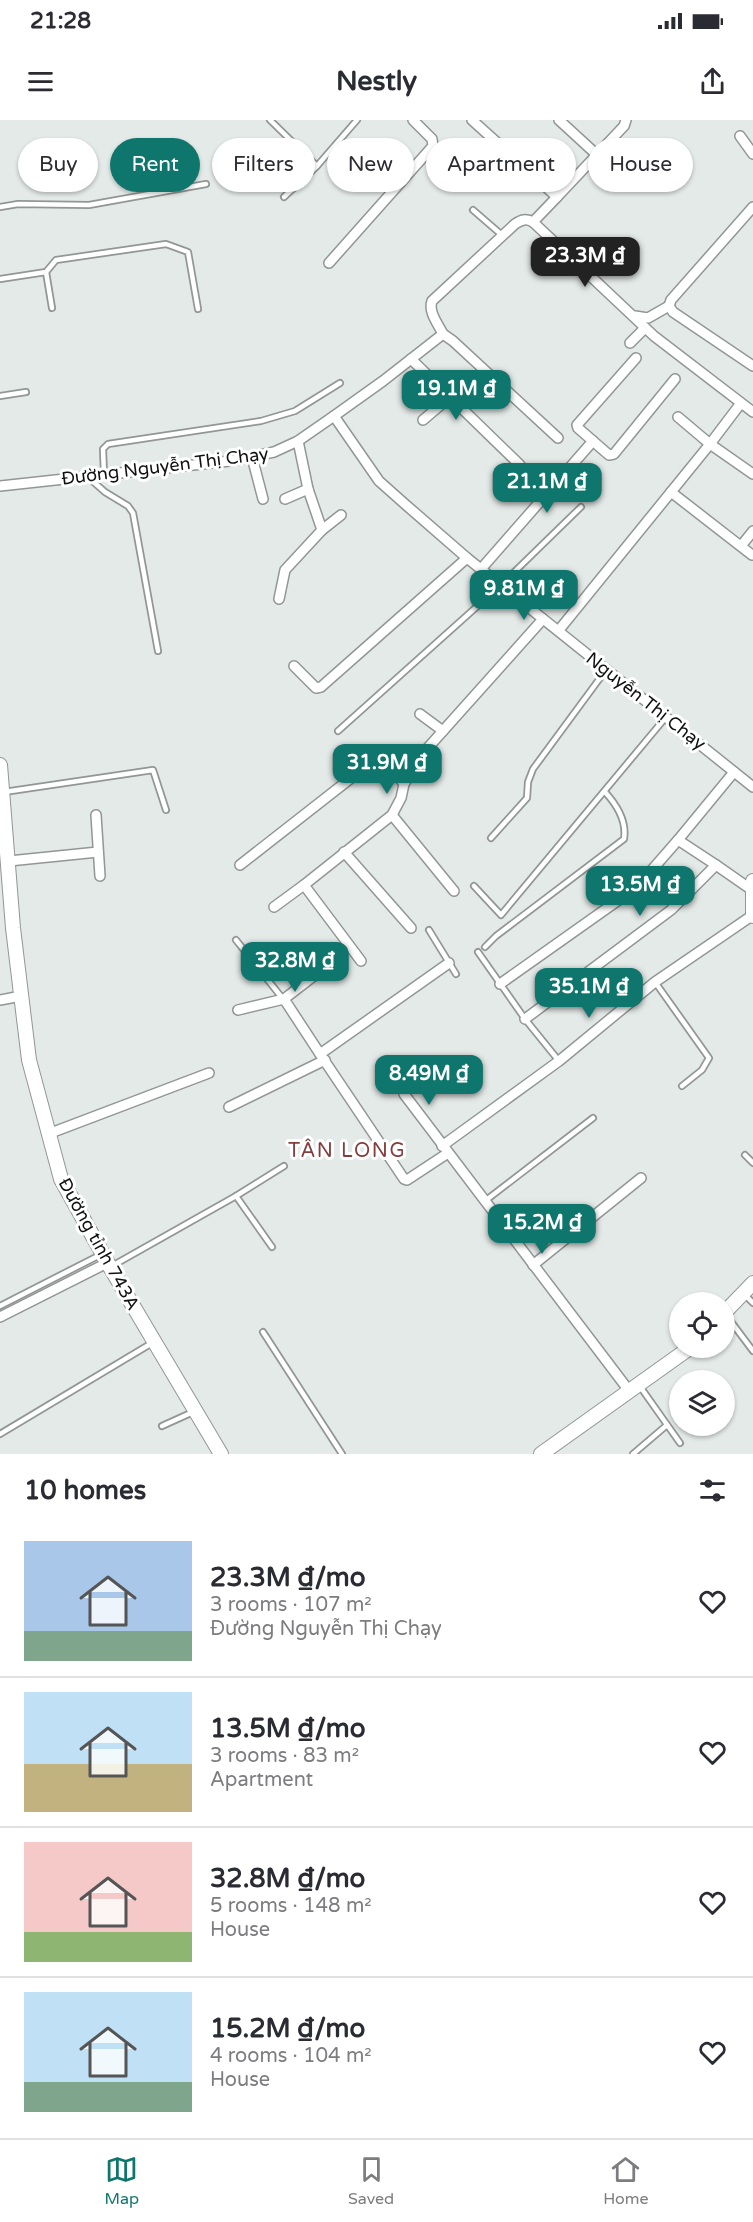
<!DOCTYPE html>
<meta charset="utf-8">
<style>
:root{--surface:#fff;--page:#f7f7f7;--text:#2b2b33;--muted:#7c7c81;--line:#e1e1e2;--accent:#0f766e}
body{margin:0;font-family:"Varela Round",sans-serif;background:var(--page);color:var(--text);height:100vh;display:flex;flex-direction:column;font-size:22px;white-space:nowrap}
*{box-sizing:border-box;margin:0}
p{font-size:20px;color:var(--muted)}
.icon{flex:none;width:33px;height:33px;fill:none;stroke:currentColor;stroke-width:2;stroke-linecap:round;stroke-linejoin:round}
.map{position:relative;height:1334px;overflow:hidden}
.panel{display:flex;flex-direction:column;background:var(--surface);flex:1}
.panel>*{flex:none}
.hud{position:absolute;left:18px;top:18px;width:717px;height:54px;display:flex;gap:12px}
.tools{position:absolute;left:669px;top:1172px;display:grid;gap:12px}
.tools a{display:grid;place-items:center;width:66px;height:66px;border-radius:50%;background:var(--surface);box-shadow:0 2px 4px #0004;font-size:30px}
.price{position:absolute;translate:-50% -51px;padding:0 14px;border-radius:12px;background:var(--accent);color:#fff;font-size:20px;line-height:39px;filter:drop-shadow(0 2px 3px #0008)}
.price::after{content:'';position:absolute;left:50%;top:36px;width:18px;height:14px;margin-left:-9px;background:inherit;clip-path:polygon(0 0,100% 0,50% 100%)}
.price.on{background:#222;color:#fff}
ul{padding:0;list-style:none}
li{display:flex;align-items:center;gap:18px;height:150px;padding:0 24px}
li+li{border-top:2px solid var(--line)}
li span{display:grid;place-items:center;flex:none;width:168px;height:120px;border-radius:0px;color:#555}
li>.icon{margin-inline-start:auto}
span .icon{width:72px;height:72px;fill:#fffc;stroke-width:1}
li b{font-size:26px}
h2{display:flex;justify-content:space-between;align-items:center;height:72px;padding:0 24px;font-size:26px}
.chip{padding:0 21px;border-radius:27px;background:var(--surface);box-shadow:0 2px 4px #0004;font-size:21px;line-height:54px}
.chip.on{background:var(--accent);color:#fff}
.status{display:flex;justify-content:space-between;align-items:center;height:42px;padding:0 30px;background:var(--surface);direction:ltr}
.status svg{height:16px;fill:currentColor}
header{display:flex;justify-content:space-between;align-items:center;height:78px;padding:0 24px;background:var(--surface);font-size:27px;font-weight:800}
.menu{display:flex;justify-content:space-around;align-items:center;height:84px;border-top:2px solid var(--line);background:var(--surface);font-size:16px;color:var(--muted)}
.menu a{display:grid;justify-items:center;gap:3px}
.menu .on{color:var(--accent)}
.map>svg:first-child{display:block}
</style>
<div class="status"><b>21:28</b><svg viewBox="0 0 49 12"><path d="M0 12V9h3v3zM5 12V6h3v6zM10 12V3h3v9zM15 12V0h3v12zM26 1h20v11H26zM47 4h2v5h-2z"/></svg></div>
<header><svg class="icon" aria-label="menu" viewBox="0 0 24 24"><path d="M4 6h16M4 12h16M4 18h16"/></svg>Nestly<svg class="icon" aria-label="share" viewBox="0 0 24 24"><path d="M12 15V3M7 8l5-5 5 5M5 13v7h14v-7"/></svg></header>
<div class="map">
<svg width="753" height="1334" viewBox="0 0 753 1334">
<rect width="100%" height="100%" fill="#e4eae8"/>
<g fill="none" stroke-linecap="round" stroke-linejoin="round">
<!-- lane casing -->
<g stroke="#929795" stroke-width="8">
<g id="lane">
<path d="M270,0l47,46 40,-46"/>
<path d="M284,77l33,-31"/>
<path d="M0,87l18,-3 71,1 117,-21"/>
<path d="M473,90l30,26"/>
<path d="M46,152l6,36"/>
<path d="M0,159l46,-7 10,-12 110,-16 22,8 10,57"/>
<path d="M0,276l26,-4"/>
<path d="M104,354l-1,-25 5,-5 153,-23 34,-10 45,-28"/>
<path d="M89,358l16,14 23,14 5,7 25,138"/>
<path d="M338,611l163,-146 80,-78"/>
<path d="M4,672l149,-22 13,40"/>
<path d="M491,718l36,-40 1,-16 5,-13 73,-99"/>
<path d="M474,766l27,29 165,-198"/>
<path d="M429,810l27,44"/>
<path d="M236,820l47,59"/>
<path d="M485,827l11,-11 128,-97c3,-18 -8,-35 -19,-47"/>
<path d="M478,832l47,67 34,42"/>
<path d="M655,862l54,76 -7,12 -20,16"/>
<path d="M745,1035l8,8"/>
<path d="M236,1076l48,-30"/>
<path d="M485,1081l108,-83"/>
<path d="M112,1146l124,-70 36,51"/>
<path d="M745,1175l8,8"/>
<path d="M0,1186l100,-51"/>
<path d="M726,1195l27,36"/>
<path d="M263,1212l79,122"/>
<path d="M639,1265l41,58"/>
<path d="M162,1306l31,-14"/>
<path d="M0,1314l152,-91"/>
<path d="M633,1334l34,-29"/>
</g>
</g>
<!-- street casing -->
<g stroke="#929795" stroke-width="12">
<g id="street">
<path d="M559,0l37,34"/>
<path d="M740,16l13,18"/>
<path d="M557,77l67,-71 2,-6"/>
<path d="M753,87l-82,93 -2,6 4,6 80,54"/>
<path d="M533,102l121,114 99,76"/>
<path d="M329,143l104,-117 -1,-7 -19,-19"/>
<path d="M635,196l13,2 21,-12"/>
<path d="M443,214l10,7 105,97"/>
<path d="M630,223l15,-15"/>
<path d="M636,238l-59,67 1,3 31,27 5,-1 61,-75"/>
<path d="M411,239l109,106"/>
<path d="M334,296l45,65 27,24 61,53 286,229"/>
<path d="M678,297l32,27 43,30"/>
<path d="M423,300l27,-23"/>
<path d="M252,337l11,42"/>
<path d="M0,366l230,-25 44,-9 24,-11 36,-25 49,-35 60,-47c-5,-10 -15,-22 -11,-33l83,-77c6,-4 11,-6 18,-2l24,-25 -85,-77"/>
<path d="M671,372l81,63"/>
<path d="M285,379l23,-10 -10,-48"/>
<path d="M322,410l19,-15"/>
<path d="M741,426l12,-15"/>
<path d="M481,449l112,-128"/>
<path d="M279,479l6,-29 37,-40 -14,-41"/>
<path d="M559,510l151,-186 31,-41"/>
<path d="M294,546l22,22 5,-1 146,-129"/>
<path d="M420,594l23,17"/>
<path d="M96,695l4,61"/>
<path d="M392,695l62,76"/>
<path d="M678,720l56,-68"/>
<path d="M344,732l67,76"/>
<path d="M9,741l89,-9"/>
<path d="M240,745l138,-108h6l20,27"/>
<path d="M274,787l30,-22"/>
<path d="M361,841l-57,-76 88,-70 9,-17 3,-14 21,-33 118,-132"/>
<path d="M500,864l137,-97 41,-47 38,25"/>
<path d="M284,879l35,-27"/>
<path d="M0,880l21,-4"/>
<path d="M238,890l46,-11 36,55"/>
<path d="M525,899l146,-109 45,-45 36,25"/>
<path d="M404,974l226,298"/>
<path d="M229,987l96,-47"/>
<path d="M48,1014l161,-61"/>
<path d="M442,1026l117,-85 96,-79 98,-67"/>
<path d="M448,1033l-41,27 -3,-1 -84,-125 129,-91"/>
<path d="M533,1145l108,-87"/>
<path d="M0,1197l107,-54"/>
</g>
</g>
<!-- secondary casing -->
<g stroke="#929795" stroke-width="16">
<g id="secondary">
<path d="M0,645l13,163 16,132 32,119 49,88 111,187"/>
<path d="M753,761v35"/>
<path d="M724,1193l29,-30"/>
<path d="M541,1334l150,-107"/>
</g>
</g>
<!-- lane -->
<use href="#lane" stroke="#fff" stroke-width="4.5"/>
<!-- street -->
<use href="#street" stroke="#fff" stroke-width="9"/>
<!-- secondary -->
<use href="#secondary" stroke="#fff" stroke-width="14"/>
</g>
<g text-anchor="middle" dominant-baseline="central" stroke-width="6" stroke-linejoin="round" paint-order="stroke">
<!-- street labels -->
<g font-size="18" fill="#101211" stroke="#fff">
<text transform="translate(165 346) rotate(-7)">Đường Nguyễn Thị Chạy</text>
<text transform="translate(646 581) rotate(38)">Nguyễn Thị Chạy</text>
<text transform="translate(99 1124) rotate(61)">Đường tỉnh 743A</text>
</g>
<!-- neighbourhood labels -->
<g font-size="20" letter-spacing="1.5" fill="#843c3c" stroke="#fff">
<text x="347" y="1031">TÂN LONG</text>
</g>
</g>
</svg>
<div class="tools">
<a><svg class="icon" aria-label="locate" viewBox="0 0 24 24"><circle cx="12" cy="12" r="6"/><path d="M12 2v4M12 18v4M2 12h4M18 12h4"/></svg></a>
<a><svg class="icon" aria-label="layers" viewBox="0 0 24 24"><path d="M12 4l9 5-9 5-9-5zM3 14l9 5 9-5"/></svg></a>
</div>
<b class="price on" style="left:585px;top:168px">23.3M ₫</b>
<b class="price" style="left:456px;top:301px">19.1M ₫</b>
<b class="price" style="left:547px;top:394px">21.1M ₫</b>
<b class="price" style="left:524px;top:501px">9.81M ₫</b>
<b class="price" style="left:387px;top:675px">31.9M ₫</b>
<b class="price" style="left:640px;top:797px">13.5M ₫</b>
<b class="price" style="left:295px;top:873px">32.8M ₫</b>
<b class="price" style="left:589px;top:899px">35.1M ₫</b>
<b class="price" style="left:429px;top:986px">8.49M ₫</b>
<b class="price" style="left:542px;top:1135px">15.2M ₫</b>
<div class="hud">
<a class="chip">Buy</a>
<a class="chip on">Rent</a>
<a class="chip">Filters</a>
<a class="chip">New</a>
<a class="chip">Apartment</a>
<a class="chip">House</a>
</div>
</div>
<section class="panel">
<h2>10 homes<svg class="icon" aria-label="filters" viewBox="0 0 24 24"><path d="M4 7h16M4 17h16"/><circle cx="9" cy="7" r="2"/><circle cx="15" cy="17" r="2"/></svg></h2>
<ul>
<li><span style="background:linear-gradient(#a9c7e8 75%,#7fa58c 0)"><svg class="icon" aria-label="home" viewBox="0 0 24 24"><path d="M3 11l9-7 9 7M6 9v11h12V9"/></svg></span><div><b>23.3M ₫/mo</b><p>3 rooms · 107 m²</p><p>Đường Nguyễn Thị Chạy</p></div><svg class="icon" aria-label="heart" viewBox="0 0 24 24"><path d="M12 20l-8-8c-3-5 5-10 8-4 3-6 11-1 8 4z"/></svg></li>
<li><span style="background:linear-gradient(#bfe0f5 60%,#c2b280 0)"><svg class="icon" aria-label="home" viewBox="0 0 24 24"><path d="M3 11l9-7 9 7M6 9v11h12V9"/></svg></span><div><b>13.5M ₫/mo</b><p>3 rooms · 83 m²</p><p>Apartment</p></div><svg class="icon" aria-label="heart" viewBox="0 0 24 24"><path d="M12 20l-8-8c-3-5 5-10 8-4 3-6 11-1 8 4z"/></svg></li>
<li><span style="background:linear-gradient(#f6c9c9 75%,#8fb573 0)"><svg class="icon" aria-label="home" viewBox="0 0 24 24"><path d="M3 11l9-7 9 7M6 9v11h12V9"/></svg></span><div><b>32.8M ₫/mo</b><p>5 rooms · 148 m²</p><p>House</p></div><svg class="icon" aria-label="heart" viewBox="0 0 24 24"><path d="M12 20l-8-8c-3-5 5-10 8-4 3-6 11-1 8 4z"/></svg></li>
<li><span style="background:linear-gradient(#bfe0f5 75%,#7fa58c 0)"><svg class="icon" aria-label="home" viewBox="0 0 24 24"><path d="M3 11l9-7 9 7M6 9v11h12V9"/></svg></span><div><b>15.2M ₫/mo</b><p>4 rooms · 104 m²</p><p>House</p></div><svg class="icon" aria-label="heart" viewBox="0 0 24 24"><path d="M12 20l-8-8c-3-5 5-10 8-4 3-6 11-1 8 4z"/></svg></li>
</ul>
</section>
<nav class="menu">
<a class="on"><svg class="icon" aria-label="map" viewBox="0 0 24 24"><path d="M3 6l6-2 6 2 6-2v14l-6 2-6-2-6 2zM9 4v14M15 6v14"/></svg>Map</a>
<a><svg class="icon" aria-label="saved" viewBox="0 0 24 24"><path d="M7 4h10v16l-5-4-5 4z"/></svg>Saved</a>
<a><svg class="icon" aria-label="home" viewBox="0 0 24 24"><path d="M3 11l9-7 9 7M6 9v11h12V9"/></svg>Home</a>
</nav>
